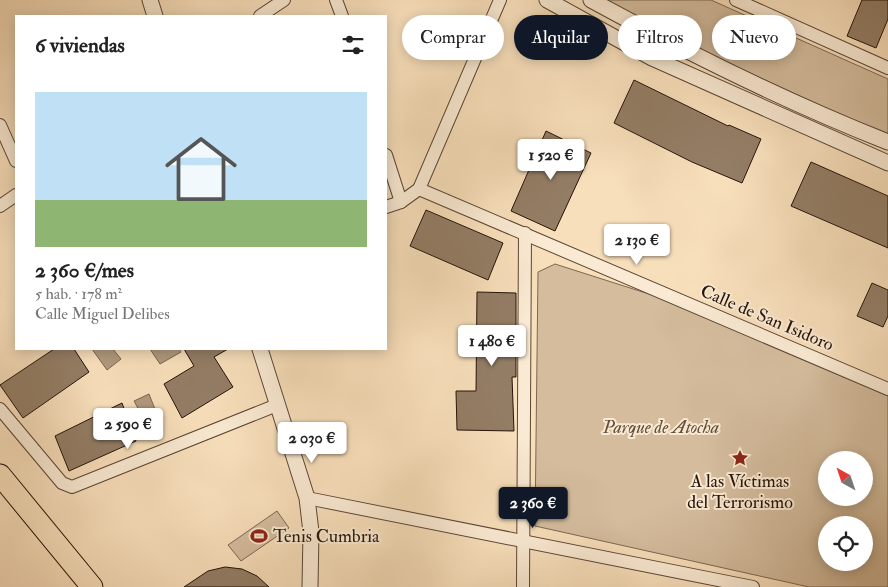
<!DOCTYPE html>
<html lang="es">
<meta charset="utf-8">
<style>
:root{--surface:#fff;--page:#f2f2f2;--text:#222;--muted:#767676;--accent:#111827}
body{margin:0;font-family:"IM FELL Double Pica",serif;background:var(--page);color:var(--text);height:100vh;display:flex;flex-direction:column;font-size:19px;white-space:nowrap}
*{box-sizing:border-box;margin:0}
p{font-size:16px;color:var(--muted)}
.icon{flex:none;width:28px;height:28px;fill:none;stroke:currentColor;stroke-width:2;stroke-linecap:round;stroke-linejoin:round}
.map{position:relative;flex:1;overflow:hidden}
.details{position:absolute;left:15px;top:15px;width:372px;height:335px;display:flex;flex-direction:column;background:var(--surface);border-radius:0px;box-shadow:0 2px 12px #0003}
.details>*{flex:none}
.banner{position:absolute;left:402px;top:15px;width:410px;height:45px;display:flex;gap:10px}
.needle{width:32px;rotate:320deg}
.tools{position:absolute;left:818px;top:451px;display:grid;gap:10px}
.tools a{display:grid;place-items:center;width:55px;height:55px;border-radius:50%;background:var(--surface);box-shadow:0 2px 12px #0003;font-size:25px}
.price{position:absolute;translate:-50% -42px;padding:0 11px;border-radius:5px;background:#fff;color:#222;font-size:16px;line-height:32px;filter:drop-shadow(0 1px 2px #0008)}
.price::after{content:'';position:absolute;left:50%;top:30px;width:15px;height:11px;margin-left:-8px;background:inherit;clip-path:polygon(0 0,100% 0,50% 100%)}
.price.active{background:var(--accent);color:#fff}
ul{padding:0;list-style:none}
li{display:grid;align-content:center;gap:10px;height:265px;padding:0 20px}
li span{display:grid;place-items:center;height:155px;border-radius:0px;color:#555}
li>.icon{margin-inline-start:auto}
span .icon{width:90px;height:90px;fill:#fffc;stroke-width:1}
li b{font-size:21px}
h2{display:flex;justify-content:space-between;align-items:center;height:60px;padding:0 20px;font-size:21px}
.chip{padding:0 18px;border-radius:22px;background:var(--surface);box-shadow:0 2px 12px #0003;font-size:18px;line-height:45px}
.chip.active{background:var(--accent);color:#fff}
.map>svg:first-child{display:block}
</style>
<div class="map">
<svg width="888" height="587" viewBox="0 0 888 587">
<rect width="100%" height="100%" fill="#f8dfbb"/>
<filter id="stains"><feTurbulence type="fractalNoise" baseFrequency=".004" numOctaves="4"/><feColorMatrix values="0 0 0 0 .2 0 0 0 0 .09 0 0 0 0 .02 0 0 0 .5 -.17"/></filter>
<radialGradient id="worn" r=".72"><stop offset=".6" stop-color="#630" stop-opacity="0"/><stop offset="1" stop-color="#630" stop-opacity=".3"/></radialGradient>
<!-- green -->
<g fill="#d4bc9d" stroke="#7c6852" fill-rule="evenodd">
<path d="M603,0h108l177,79v56c-97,-42 -192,-86 -285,-135z"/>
<path d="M555,264l163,52 170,80v191h-79l-274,-61 3,-254zM826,460h38v38h-38zM826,525h38v37h-38z"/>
<path d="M277,511l12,17 -48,33 -13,-16z"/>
</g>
<!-- water -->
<g fill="#b09a7e" stroke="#78644f">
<path d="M92,349h21l8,10 -14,11z"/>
<path d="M150,349h29l2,3 -21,12z"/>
<path d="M149,394l11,28 -12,5 -14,-26z"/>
</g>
<!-- building -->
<g fill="#937d65" stroke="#251308">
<path d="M862,0h26v19l-12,29 -29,-12z"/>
<path d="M634,80l94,46 1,-1 32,14 -19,44 -50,-21 -78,-39z"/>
<path d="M546,131l45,22 -36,78 -44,-20z"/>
<path d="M811,162l77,34v52l-97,-42z"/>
<path d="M426,210l77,33 -15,37 -78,-34z"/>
<path d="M872,283l16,7v26l-5,11 -26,-11z"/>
<path d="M477,292l39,1v84h-4l2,54 -57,-1 -1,-39h20z"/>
<path d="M54,349h20l15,23 -66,46 -23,-33z"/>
<path d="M184,349h44l-14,8 19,30 -51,31 -18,-34 30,-18z"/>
<path d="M122,403l14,38 -67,30 -14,-35z"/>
<path d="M225,567l17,2 15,7 12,11h-85l24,-16z"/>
</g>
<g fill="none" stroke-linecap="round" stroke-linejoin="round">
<!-- minor casing -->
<g stroke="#5a4635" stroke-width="14">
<g id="minor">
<path d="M336,0l6,16"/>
<path d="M736,0l152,68"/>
<path d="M260,16l24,-16"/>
<path d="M0,125l16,36"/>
<path d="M386,155l15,47"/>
<path d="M419,189l81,-189"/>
<path d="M0,206l16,-11"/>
<path d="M386,207l15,-5 18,-13 469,200"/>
<path d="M0,409l62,74 10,4 205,-82"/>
<path d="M307,498l446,89"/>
<path d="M523,587l2,-354"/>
</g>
</g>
<!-- tertiary casing -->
<g stroke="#5a4635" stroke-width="17">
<g id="tertiary">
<path d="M150,0l5,16"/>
<path d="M547,0l105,58 236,105"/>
<path d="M591,0c97,53 195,102 297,142"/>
<path d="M260,349l47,149 4,34 -1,55"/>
</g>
</g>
<!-- trunk casing -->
<g stroke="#251308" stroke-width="23">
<path id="trunk" d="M0,475l92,112"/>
</g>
<!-- minor -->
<use href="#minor" stroke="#faead3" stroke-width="12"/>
<!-- tertiary -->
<use href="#tertiary" stroke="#faead3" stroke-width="15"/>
<!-- trunk -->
<use href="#trunk" stroke="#f8dfbb" stroke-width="21"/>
</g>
<!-- icons -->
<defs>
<g id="sight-bare" transform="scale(1.35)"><path d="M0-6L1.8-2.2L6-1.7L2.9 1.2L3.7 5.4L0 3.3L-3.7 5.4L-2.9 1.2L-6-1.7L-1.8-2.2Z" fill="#8f2418" stroke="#faead3" stroke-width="2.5" paint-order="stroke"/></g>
<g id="stadium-bare" transform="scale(1.35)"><path d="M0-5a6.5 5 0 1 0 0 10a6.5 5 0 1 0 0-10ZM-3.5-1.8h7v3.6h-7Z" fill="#8f2418" stroke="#faead3" stroke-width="2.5" paint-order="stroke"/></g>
</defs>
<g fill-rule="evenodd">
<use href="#sight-bare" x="740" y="458"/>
<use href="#stadium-bare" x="259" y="536"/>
</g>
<g text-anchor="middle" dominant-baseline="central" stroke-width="4" stroke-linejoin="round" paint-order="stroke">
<!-- street labels -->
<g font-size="18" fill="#251308" stroke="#faead3">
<text transform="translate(767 318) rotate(23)">Calle de San Isidoro</text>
</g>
<!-- park labels -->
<g font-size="18" font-style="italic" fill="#624e3c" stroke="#faead3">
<text x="661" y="427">Parque de Atocha</text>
</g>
<!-- poi labels -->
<g font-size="18" fill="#251308" stroke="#faead3">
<text x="740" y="481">A las Víctimas<tspan x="740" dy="21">del Terrorismo</tspan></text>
<text x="273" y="536" text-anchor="start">Tenis Cumbria</text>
</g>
</g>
<rect width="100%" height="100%" filter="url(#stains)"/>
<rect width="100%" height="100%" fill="url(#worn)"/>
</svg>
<div class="tools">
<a><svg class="needle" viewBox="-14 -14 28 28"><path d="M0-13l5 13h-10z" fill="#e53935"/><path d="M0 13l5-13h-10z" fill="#767676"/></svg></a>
<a><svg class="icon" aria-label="locate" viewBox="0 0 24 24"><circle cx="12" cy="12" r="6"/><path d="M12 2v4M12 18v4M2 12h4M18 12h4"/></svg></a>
</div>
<b class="price" style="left:551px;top:181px">1 520 €</b>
<b class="price" style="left:637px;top:266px">2 130 €</b>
<b class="price" style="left:492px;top:367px">1 480 €</b>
<b class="price" style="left:128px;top:450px">2 590 €</b>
<b class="price" style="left:312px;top:464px">2 030 €</b>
<b class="price active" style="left:533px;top:529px">2 360 €</b>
<div class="banner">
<a class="chip">Comprar</a>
<a class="chip active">Alquilar</a>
<a class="chip">Filtros</a>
<a class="chip">Nuevo</a>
</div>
<section class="details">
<h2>6 viviendas<svg class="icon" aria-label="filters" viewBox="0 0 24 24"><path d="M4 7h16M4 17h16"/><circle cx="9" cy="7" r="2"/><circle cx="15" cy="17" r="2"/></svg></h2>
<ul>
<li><span style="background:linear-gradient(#bfe0f5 70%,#8fb573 0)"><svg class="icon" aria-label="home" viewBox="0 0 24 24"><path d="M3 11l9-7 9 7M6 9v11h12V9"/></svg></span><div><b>2 360 €/mes</b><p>5 hab. · 178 m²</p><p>Calle Miguel Delibes</p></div></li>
</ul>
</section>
</div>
